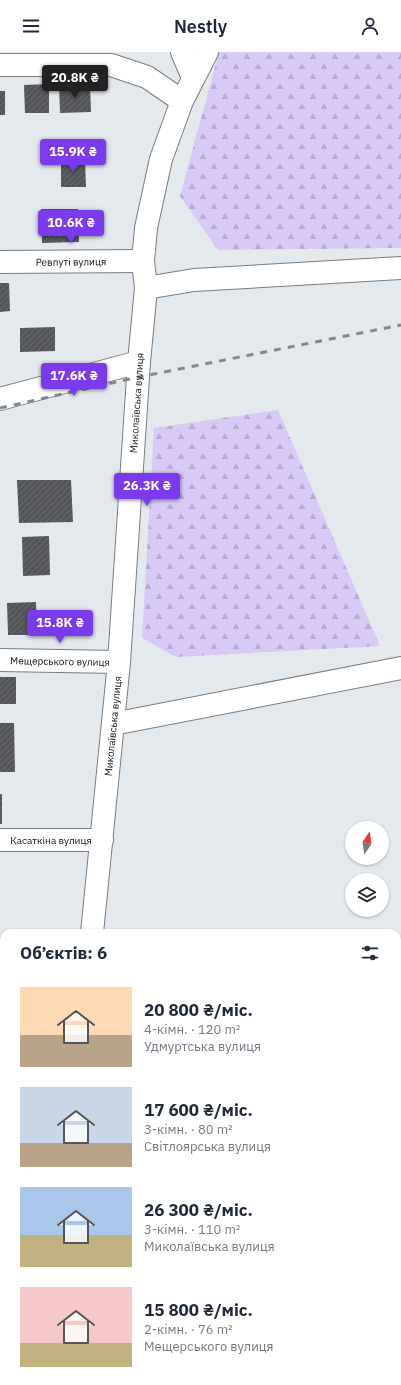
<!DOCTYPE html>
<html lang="uk">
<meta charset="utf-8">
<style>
:root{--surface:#fff;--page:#f6f6f7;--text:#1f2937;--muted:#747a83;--accent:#7c3aed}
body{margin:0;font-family:"IBM Plex Sans",sans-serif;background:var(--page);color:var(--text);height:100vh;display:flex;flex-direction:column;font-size:15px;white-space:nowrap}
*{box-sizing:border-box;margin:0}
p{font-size:13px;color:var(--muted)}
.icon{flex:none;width:22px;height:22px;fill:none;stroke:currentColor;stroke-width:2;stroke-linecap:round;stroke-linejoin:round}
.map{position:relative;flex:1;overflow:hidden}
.drawer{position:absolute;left:0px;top:877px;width:401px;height:456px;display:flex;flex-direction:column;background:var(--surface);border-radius:12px 12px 0 0;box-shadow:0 1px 3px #0004}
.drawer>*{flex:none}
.needle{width:26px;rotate:13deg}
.fabs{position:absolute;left:345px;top:769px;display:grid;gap:8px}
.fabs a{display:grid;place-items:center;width:44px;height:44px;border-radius:50%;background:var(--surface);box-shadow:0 1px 3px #0004;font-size:20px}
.price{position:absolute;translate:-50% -34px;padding:0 9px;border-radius:4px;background:var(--accent);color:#fff;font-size:13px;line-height:26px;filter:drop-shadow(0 1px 2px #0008)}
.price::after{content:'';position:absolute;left:50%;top:24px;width:12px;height:9px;margin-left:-6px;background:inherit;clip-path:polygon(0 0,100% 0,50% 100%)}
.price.selected{background:#222;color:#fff}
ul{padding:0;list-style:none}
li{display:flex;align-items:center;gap:12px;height:100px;padding:0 20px}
li span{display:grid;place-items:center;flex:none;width:112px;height:80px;border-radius:0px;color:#555}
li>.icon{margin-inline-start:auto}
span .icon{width:48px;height:48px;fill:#fffc;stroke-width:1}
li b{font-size:17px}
h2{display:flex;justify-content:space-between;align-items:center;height:48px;padding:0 20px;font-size:17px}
header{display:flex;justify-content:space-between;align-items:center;height:52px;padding:0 20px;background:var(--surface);font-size:18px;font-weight:600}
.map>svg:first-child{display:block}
</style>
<header><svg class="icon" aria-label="menu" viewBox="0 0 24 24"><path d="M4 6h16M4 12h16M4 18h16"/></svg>Nestly<svg class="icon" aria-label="person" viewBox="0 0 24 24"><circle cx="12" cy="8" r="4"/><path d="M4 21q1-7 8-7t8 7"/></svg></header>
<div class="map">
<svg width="401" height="1333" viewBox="0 0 401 1333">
<defs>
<pattern id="forest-firs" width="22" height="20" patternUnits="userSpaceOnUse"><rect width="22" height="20" fill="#d8c9f7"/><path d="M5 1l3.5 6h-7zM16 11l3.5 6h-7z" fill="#b8acd3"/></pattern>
<pattern id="building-hatch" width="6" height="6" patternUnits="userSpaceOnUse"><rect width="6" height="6" fill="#55565b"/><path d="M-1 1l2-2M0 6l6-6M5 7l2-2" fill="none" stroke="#696a6e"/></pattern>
</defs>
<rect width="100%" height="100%" fill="#e4e9ee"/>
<!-- forest -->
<g fill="url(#forest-firs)">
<path d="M219,0h182v196l-183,2 -38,-54z"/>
<path d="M278,358l102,236 -204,11 -34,-19 12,-210z"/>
</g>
<!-- building -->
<g fill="url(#building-hatch)">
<path d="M49,32v29h-24l-1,-28z"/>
<path d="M59,33h31l1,27 -31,1z"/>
<rect x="0" y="39" width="5" height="24"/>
<path d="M85,107l1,28h-25v-27z"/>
<path d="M41,157h37l1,33 -37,1z"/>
<path d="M0,231h9l1,28 -10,1z"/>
<path d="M55,275v24l-35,1v-24z"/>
<path d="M17,428h54l2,42 -54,1z"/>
<path d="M49,484l1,39 -27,1 -1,-39z"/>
<path d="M36,550l1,33h-29l-1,-32z"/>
<rect x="0" y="625" width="16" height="27"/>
<path d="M0,671h14l1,49h-15z"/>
<rect x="0" y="742" width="2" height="30"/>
<path d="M397,1290l4,1v32h-4z"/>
</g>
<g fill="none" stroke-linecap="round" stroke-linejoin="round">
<!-- minor casing -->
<g stroke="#797d82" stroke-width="24">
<g id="minor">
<path d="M182,0l11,26"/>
<path d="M0,13h111l36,12 35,24"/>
<path id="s1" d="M0,210l143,-1"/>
<path d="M146,236l48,-8 207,-12"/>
<path d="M0,347l139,-37"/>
<path id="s2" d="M0,608l119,2"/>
<path d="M113,672l288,-56"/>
<path id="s3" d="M0,788h102"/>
<path id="s4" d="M92,881l27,-271 20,-300 7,-74 -3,-27 3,-33 15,-69 21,-58 25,-49"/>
<path d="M0,985h4"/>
<path d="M397,1027l4,1"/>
<path d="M0,1180l4,1"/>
<path d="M397,1250l4,1"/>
<path d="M0,1313l4,-9"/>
<path d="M222,1333l1,-4"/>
</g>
</g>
<!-- minor -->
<use href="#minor" stroke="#fff" stroke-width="22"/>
<!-- rail -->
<path stroke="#84888b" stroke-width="3" stroke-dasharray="7 7" stroke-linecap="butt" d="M0,356l139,-31 262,-52"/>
</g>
<g text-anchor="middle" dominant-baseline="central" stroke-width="4" stroke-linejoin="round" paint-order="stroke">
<!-- street labels -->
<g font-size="10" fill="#0f1113" stroke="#fff">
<text stroke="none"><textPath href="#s1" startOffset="71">Ревпуті вулиця</textPath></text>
<text stroke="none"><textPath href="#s4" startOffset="532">Миколаївська вулиця</textPath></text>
<text stroke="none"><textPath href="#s2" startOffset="60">Мещерського вулиця</textPath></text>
<text stroke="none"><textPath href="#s4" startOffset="208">Миколаївська вулиця</textPath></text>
<text stroke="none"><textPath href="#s3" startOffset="51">Касаткіна вулиця</textPath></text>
</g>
</g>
</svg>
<div class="fabs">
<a><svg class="needle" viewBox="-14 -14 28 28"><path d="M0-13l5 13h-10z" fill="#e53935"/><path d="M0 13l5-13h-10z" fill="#747a83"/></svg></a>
<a><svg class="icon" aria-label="layers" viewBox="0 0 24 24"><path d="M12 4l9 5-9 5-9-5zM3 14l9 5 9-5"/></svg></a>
</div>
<b class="price selected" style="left:75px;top:47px">20.8K ₴</b>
<b class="price" style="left:73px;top:121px">15.9K ₴</b>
<b class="price" style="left:71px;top:192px">10.6K ₴</b>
<b class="price" style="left:74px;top:345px">17.6K ₴</b>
<b class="price" style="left:147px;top:455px">26.3K ₴</b>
<b class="price" style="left:60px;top:592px">15.8K ₴</b>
<section class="drawer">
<h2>Об’єктів: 6<svg class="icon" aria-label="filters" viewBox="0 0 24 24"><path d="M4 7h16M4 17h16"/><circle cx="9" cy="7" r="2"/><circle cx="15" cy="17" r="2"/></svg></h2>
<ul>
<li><span style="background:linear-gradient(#ffd9b3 60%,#b9a48a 0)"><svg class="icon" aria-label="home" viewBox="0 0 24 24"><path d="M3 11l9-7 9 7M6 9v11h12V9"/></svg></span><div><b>20 800 ₴/міс.</b><p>4-кімн. · 120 m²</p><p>Удмуртська вулиця</p></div></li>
<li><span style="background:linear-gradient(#c9d6e8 70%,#b9a48a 0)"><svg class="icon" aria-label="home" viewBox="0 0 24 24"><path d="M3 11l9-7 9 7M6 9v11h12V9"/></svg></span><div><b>17 600 ₴/міс.</b><p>3-кімн. · 80 m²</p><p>Світлоярська вулиця</p></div></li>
<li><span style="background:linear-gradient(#a9c7e8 60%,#c2b280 0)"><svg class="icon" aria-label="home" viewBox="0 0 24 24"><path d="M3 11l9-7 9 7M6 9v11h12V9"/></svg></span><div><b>26 300 ₴/міс.</b><p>3-кімн. · 110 m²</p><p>Миколаївська вулиця</p></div></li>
<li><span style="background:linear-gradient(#f6c9c9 70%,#c2b280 0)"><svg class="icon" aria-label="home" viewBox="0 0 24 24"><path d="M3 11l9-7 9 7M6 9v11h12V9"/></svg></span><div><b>15 800 ₴/міс.</b><p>2-кімн. · 76 m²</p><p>Мещерського вулиця</p></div></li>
</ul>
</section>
</div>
